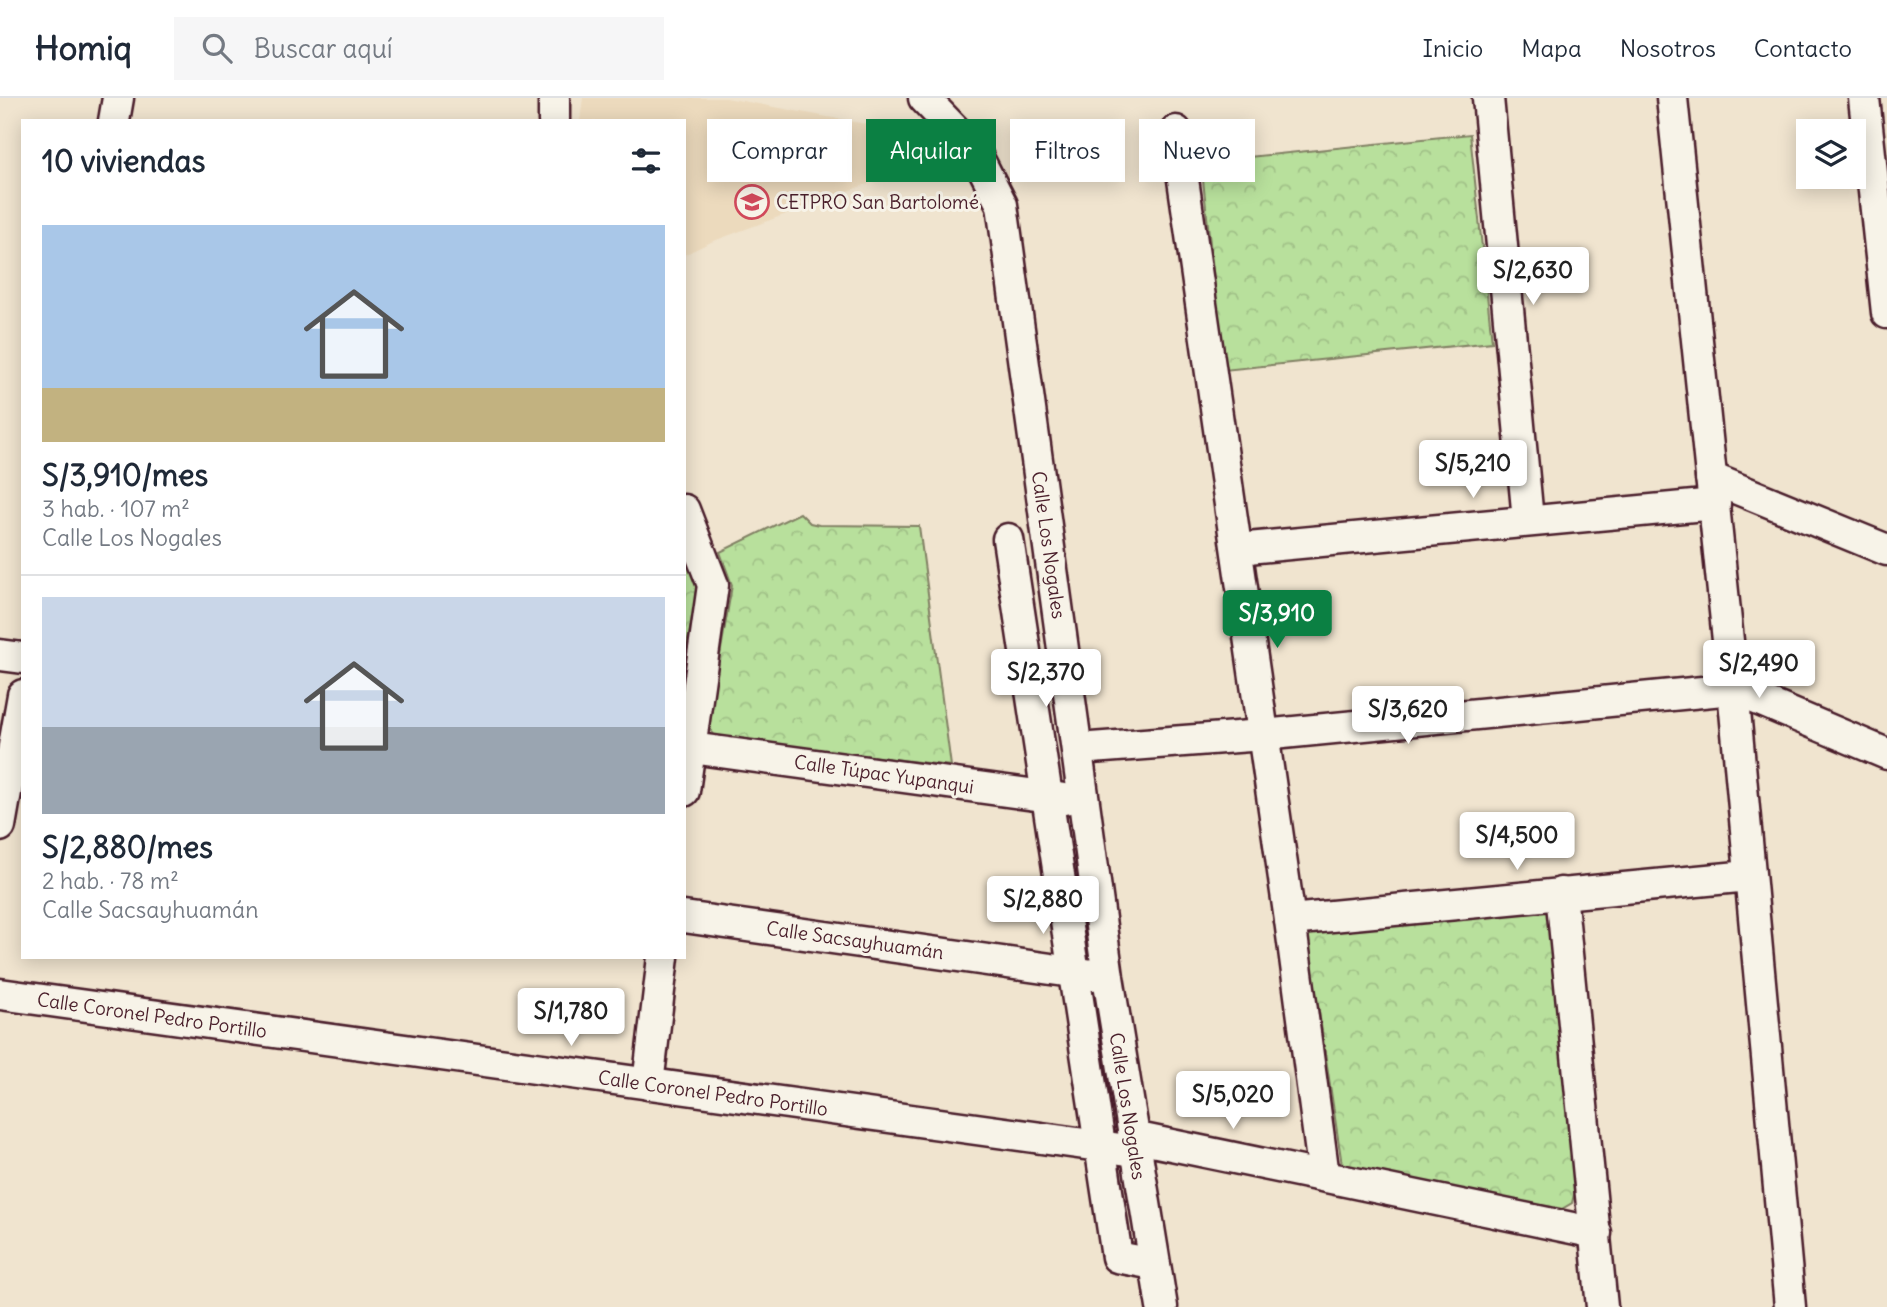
<!DOCTYPE html>
<html lang="es">
<meta charset="utf-8">
<style>
:root{--surface:#fff;--page:#f6f6f7;--text:#1f2937;--muted:#747a83;--line:#e0e1e3;--accent:#0b8043}
body{margin:0;font-family:Delius,sans-serif;background:var(--page);color:var(--text);height:100vh;display:flex;flex-direction:column;font-size:26px;white-space:nowrap}
*{box-sizing:border-box;margin:0}
p{font-size:23px;color:var(--muted)}
.icon{flex:none;width:38px;height:38px;fill:none;stroke:currentColor;stroke-width:2;stroke-linecap:round;stroke-linejoin:round}
.map{position:relative;flex:1;overflow:hidden}
.sheet{position:absolute;left:21px;top:21px;width:665px;height:840px;display:flex;flex-direction:column;background:var(--surface);border-radius:0px;box-shadow:0 4px 18px #0003}
.sheet>*{flex:none}
.guide{position:absolute;left:707px;top:21px;width:665px;height:63px;display:flex;gap:14px}
.controls{position:absolute;left:1796px;top:21px;display:grid;gap:14px}
.controls a{display:grid;place-items:center;width:70px;height:70px;border-radius:0px;background:var(--surface);box-shadow:0 4px 18px #0003;font-size:35px}
.price{position:absolute;translate:-50% -60px;padding:0 16px;border-radius:7px;background:#fff;color:#222;font-size:23px;line-height:46px;filter:drop-shadow(0 2px 4px #0008)}
.price::after{content:'';position:absolute;left:50%;top:42px;width:21px;height:16px;margin-left:-10px;background:inherit;clip-path:polygon(0 0,100% 0,50% 100%)}
.price.current{background:var(--accent);color:#fff}
ul{padding:0;list-style:none}
li{display:grid;align-content:center;gap:14px;height:371px;padding:0 21px}
li+li{border-top:2px solid var(--line)}
li span{display:grid;place-items:center;height:217px;border-radius:0px;color:#555}
li>.icon{margin-inline-start:auto}
span .icon{width:126px;height:126px;fill:#fffc;stroke-width:1}
li b{font-size:30px}
h2{display:flex;justify-content:space-between;align-items:center;height:84px;padding:0 21px;font-size:30px}
.tag{padding:0 24px;border-radius:0px;background:var(--surface);box-shadow:0 4px 18px #0003;font-size:24px;line-height:63px}
.tag.current{background:var(--accent);color:#fff}
header{display:flex;align-items:center;gap:42px;box-sizing:border-box;height:98px;padding:0 35px;background:var(--surface);border-bottom:2px solid var(--line)}
header strong{font-size:33px}
nav{display:flex;gap:38px;margin-inline-start:auto;font-size:24px}
.search{width:490px;height:63px;background:var(--page);display:flex;align-items:center;gap:18px;box-sizing:border-box;padding:0 24px;border-radius:0px;color:var(--muted);font-size:26px}
.map>svg:first-child{display:block}
</style>
<header>
<strong>Homiq</strong>
<div class="search"><svg class="icon" aria-label="search" viewBox="0 0 24 24"><circle cx="10" cy="10" r="6"/><path d="M15 15l6 6"/></svg>Buscar aquí</div>
<nav><a>Inicio</a><a>Mapa</a><a>Nosotros</a><a>Contacto</a></nav>
</header>
<div class="map">
<svg width="1887" height="1209" viewBox="0 0 1887 1209">
<defs>
<pattern id="park-crowns" width="20" height="18" patternUnits="userSpaceOnUse" patternTransform="scale(1.75)"><rect width="20" height="18" fill="#b8e09c"/><path d="M2 6a3 3 0 1 1 6 0M12 15a3 3 0 1 1 6 0" fill="none" stroke="#a0c087"/></pattern>
</defs>
<rect width="100%" height="100%" fill="#f0e4cf"/>
<filter id="ink" filterUnits="userSpaceOnUse"><feTurbulence type="fractalNoise" baseFrequency=".0143" numOctaves="2"/><feDisplacementMap in="SourceGraphic" scale="14" xChannelSelector="R" yChannelSelector="G"/><feConvolveMatrix kernelMatrix="1 2 1 2 8 2 1 2 1" color-interpolation-filters="sRGB"/></filter>
<g filter="url(#ink)">
<!-- built -->
<path fill="#ecdabd" d="M583,0h143l188,35 15,28 -218,81 -27,13v-134h-104z"/>
<!-- park -->
<g fill="url(#park-crowns)" stroke="#818064" stroke-width="2">
<path d="M1470,36l22,208 -268,28 -23,-208z"/>
<path d="M800,415l10,10 9,2 100,1 32,240 -235,-29 -5,-6 -2,-11 23,-135 -12,-33z"/>
<path d="M684,451l14,36 -14,79z"/>
<path d="M1551,806l25,282 -4,17 -12,7 -218,-45 -35,-233z"/>
</g>
<g fill="none" stroke-linecap="round" stroke-linejoin="round">
<!-- minor casing -->
<g stroke="#4a1f2b" stroke-width="35">
<g id="minor">
<path d="M554,0v23"/>
<path d="M924,0l50,52 28,55 106,772 54,330"/>
<path d="M1488,0l40,422"/>
<path d="M1672,0l61,591 57,618"/>
<path d="M1864,0l23,215"/>
<path d="M114,23l4,-23"/>
<path d="M1176,33l114,789 34,256"/>
<path d="M1711,380l176,72"/>
<path d="M684,412l29,75 -29,206"/>
<path d="M1008,441l109,718 37,7"/>
<path d="M1237,451l478,-45"/>
<path d="M0,557l23,3"/>
<path d="M684,649l381,52"/>
<path d="M1078,651l185,-14 470,-46 154,65"/>
<path d="M0,728l23,-131"/>
<path d="M1561,795l41,414"/>
<path d="M684,819l409,58"/>
<path d="M1290,822l459,-44"/>
<path d="M0,896l1135,157"/>
<path d="M648,986l15,-127"/>
<path d="M1133,1039l463,96"/>
</g>
</g>
<!-- minor -->
<use href="#minor" stroke="#f7f3e8" stroke-width="30"/>
</g>
</g>
<!-- icons -->
<defs>
<g id="university-ring" transform="scale(1.75)"><circle r="9.5" fill="#f7f3e8" stroke="#d1495b" stroke-width="1.5"/><path d="M0-5L7-2L0 1L-7-2ZM-4 1L0 2.5L4 1V4Q0 6-4 4Z" fill="#d1495b"/></g>
</defs>
<g fill-rule="evenodd">
<use href="#university-ring" x="752" y="104"/>
</g>
<g text-anchor="middle" dominant-baseline="central" stroke-width="6" stroke-linejoin="round" paint-order="stroke">
<!-- poi labels -->
<g font-size="19" fill="#4a1f2b" stroke="#f7f3e8" text-anchor="start">
<text x="776" y="104">CETPRO San Bartolomé</text>
</g>
<!-- street labels -->
<g font-size="19" fill="#4a1f2b" stroke="#f7f3e8">
<text transform="translate(1049 447) rotate(82)">Calle Los Nogales</text>
<text transform="translate(884 676) rotate(8)">Calle Túpac Yupanqui</text>
<text transform="translate(855 842) rotate(8)">Calle Sacsayhuamán</text>
<text transform="translate(152 917) rotate(8)">Calle Coronel Pedro Portillo</text>
<text transform="translate(713 995) rotate(8)">Calle Coronel Pedro Portillo</text>
<text transform="translate(1128 1008) rotate(81)">Calle Los Nogales</text>
</g>
</g>
</svg>
<div class="controls">
<a><svg class="icon" aria-label="layers" viewBox="0 0 24 24"><path d="M12 4l9 5-9 5-9-5zM3 14l9 5 9-5"/></svg></a>
</div>
<b class="price" style="left:1533px;top:209px">S/2,630</b>
<b class="price" style="left:1473px;top:402px">S/5,210</b>
<b class="price current" style="left:1277px;top:552px">S/3,910</b>
<b class="price" style="left:1759px;top:602px">S/2,490</b>
<b class="price" style="left:1046px;top:611px">S/2,370</b>
<b class="price" style="left:1408px;top:648px">S/3,620</b>
<b class="price" style="left:1517px;top:774px">S/4,500</b>
<b class="price" style="left:1043px;top:838px">S/2,880</b>
<b class="price" style="left:571px;top:950px">S/1,780</b>
<b class="price" style="left:1233px;top:1033px">S/5,020</b>
<div class="guide">
<a class="tag">Comprar</a>
<a class="tag current">Alquilar</a>
<a class="tag">Filtros</a>
<a class="tag">Nuevo</a>
</div>
<section class="sheet">
<h2>10 viviendas<svg class="icon" aria-label="filters" viewBox="0 0 24 24"><path d="M4 7h16M4 17h16"/><circle cx="9" cy="7" r="2"/><circle cx="15" cy="17" r="2"/></svg></h2>
<ul>
<li><span style="background:linear-gradient(#a9c7e8 75%,#c2b280 0)"><svg class="icon" aria-label="home" viewBox="0 0 24 24"><path d="M3 11l9-7 9 7M6 9v11h12V9"/></svg></span><div><b>S/3,910/mes</b><p>3 hab. · 107 m²</p><p>Calle Los Nogales</p></div></li>
<li><span style="background:linear-gradient(#c9d6e8 60%,#9aa5b1 0)"><svg class="icon" aria-label="home" viewBox="0 0 24 24"><path d="M3 11l9-7 9 7M6 9v11h12V9"/></svg></span><div><b>S/2,880/mes</b><p>2 hab. · 78 m²</p><p>Calle Sacsayhuamán</p></div></li>
</ul>
</section>
</div>
